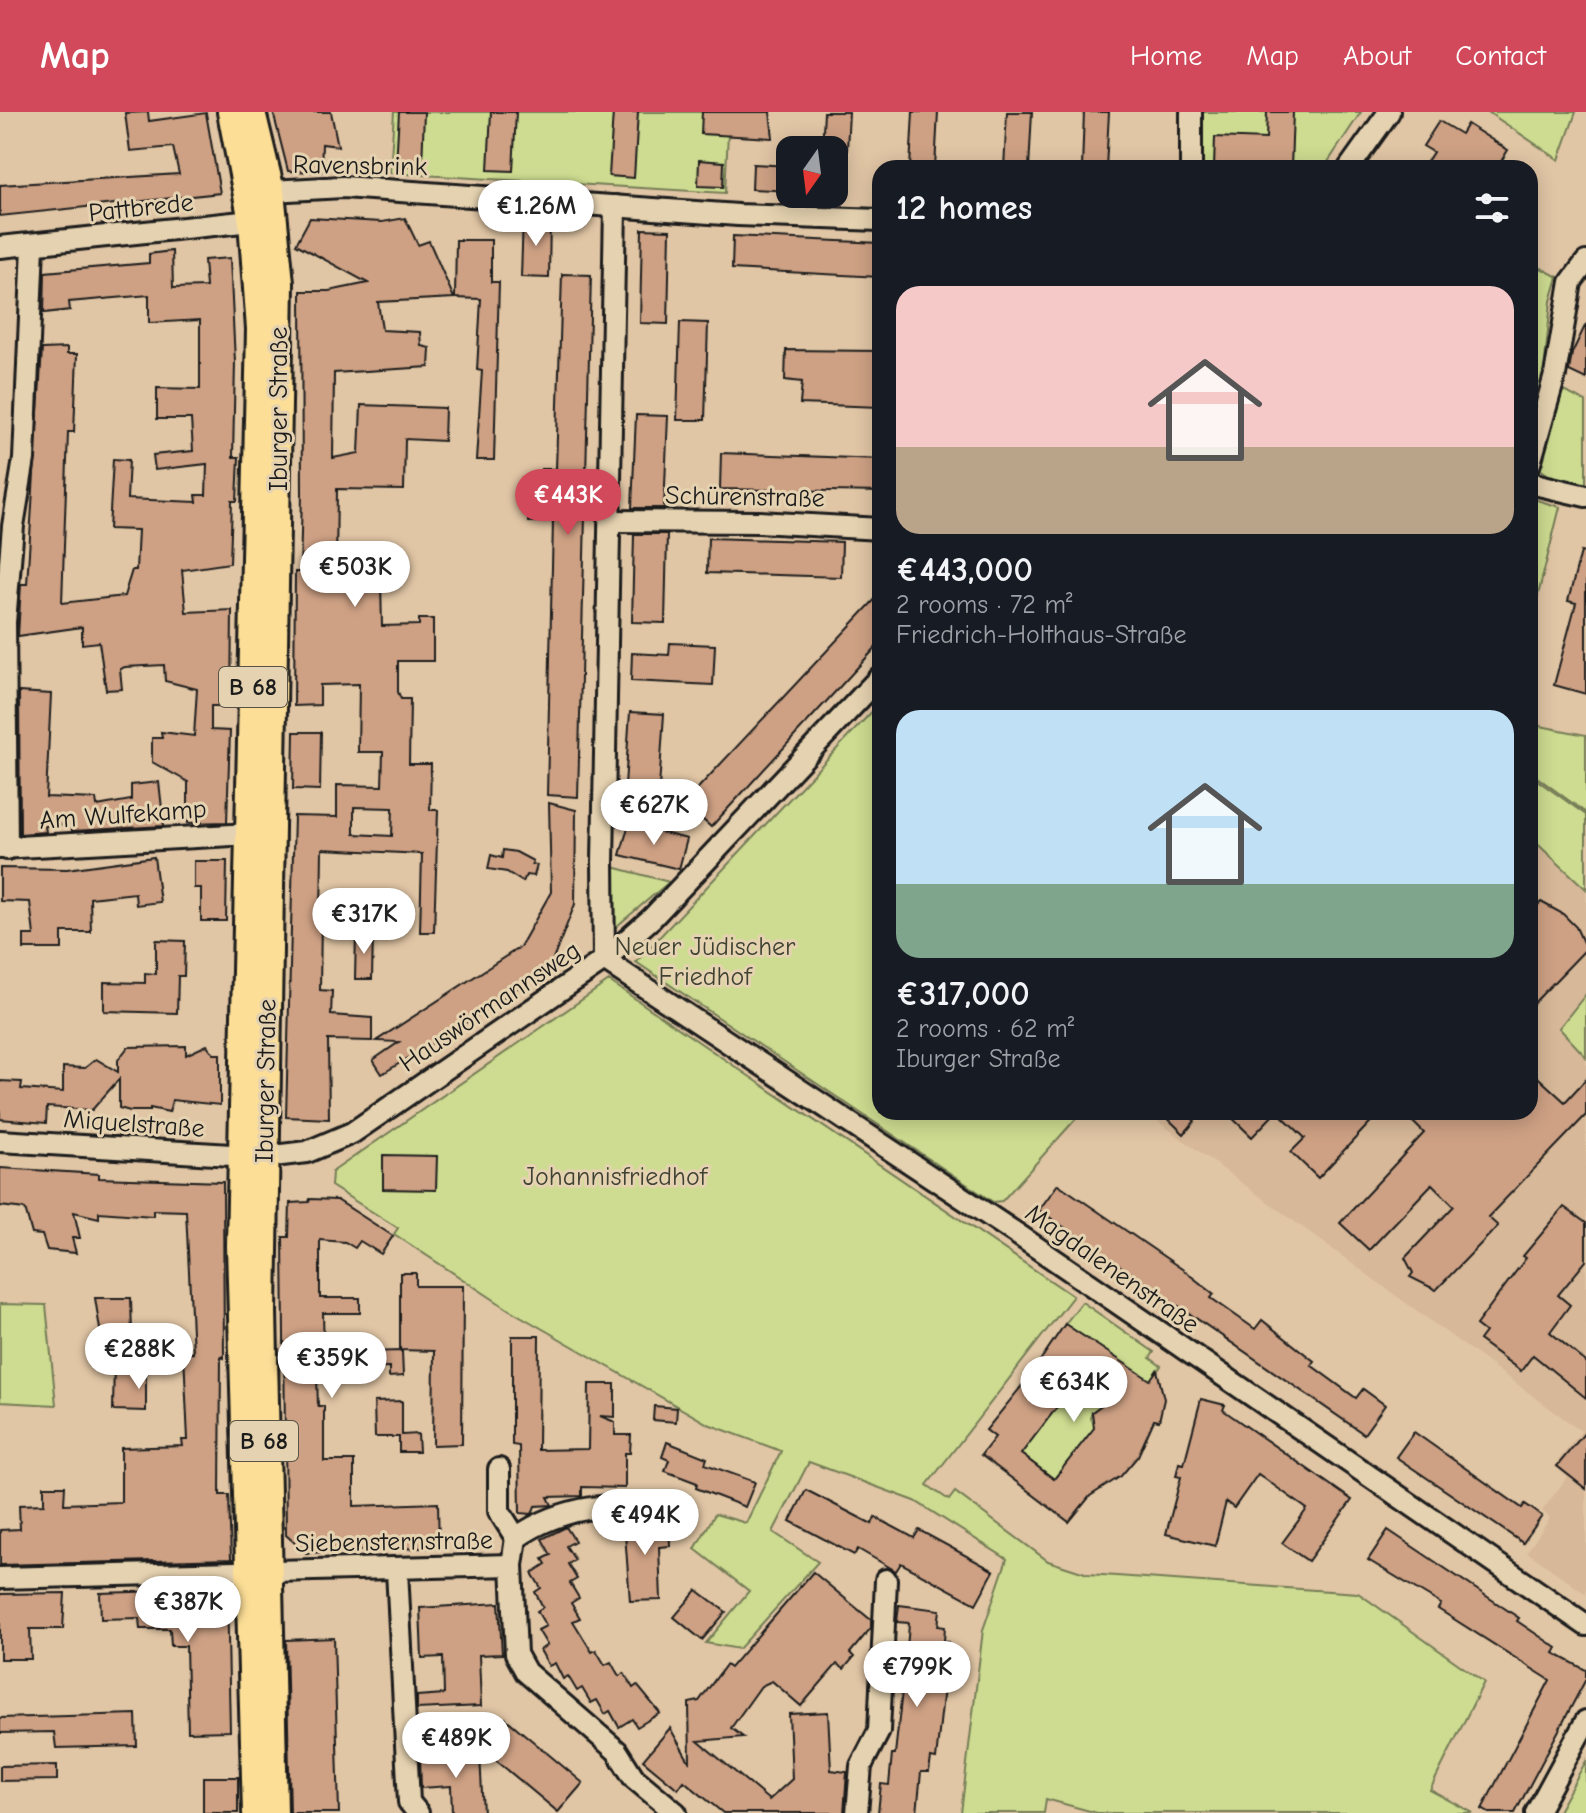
<!DOCTYPE html>
<meta charset="utf-8">
<style>
:root{--surface:#171b24;--page:#20242c;--text:#f1f3f6;--muted:#9ea1a6;--accent:#d1495b}
body{margin:0;font-family:"Comic Neue",sans-serif;background:var(--page);color:var(--text);height:100vh;display:flex;flex-direction:column;font-size:30px;white-space:nowrap}
*{box-sizing:border-box;margin:0}
p{font-size:26px;color:var(--muted)}
.icon{flex:none;width:44px;height:44px;fill:none;stroke:currentColor;stroke-width:2;stroke-linecap:round;stroke-linejoin:round}
.map{position:relative;flex:1;overflow:hidden}
.sheet{position:absolute;left:872px;top:48px;width:666px;height:960px;display:flex;flex-direction:column;background:var(--surface);border-radius:24px;box-shadow:0 4px 20px #0003}
.sheet>*{flex:none}
.needle{width:52px;rotate:194deg}
.tools{position:absolute;left:776px;top:24px;display:grid;gap:16px}
.tools a{display:grid;place-items:center;width:72px;height:72px;border-radius:16px;background:var(--surface);box-shadow:0 4px 20px #0003;font-size:40px}
.price{position:absolute;translate:-50% -68px;padding:0 18px;border-radius:28px;background:#fff;color:#222;font-size:26px;line-height:52px;filter:drop-shadow(0 2px 4px #0008)}
.price::after{content:'';position:absolute;left:50%;top:48px;width:24px;height:18px;margin-left:-12px;background:inherit;clip-path:polygon(0 0,100% 0,50% 100%)}
.price.on{background:var(--accent);color:#fff}
ul{padding:0;list-style:none}
li{display:grid;align-content:center;gap:16px;height:424px;padding:0 24px}
li span{display:grid;place-items:center;height:248px;border-radius:24px;color:#555}
li>.icon{margin-inline-start:auto}
span .icon{width:144px;height:144px;fill:#fffc;stroke-width:1}
li b{font-size:34px}
h2{display:flex;justify-content:space-between;align-items:center;height:96px;padding:0 24px;font-size:34px}
header{display:flex;align-items:center;gap:48px;box-sizing:border-box;height:112px;padding:0 40px;background:var(--accent);color:#fff}
header strong{font-size:38px}
nav{display:flex;gap:44px;margin-inline-start:auto;font-size:28px}
.map>svg:first-child{display:block}
</style>
<header>
<strong>Map</strong>
<nav><a>Home</a><a>Map</a><a>About</a><a>Contact</a></nav>
</header>
<div class="map">
<svg width="1586" height="1701" viewBox="0 0 1586 1701">
<rect width="100%" height="100%" fill="#e1c6a5"/>
<filter id="ink" filterUnits="userSpaceOnUse"><feTurbulence type="fractalNoise" baseFrequency=".0125" numOctaves="2"/><feDisplacementMap in="SourceGraphic" scale="16" xChannelSelector="R" yChannelSelector="G"/><feConvolveMatrix kernelMatrix="1 2 1 2 8 2 1 2 1" color-interpolation-filters="sRGB"/></filter>
<g filter="url(#ink)">
<!-- built -->
<path fill="#d7b898" d="M1530,660l56,41v781l-59,-42 23,-34 -8,-7 25,-34 -13,-11 27,-35 -436,-319h385z"/>
<!-- green -->
<g fill="#cddc90" stroke="#747c56" stroke-width="2">
<path d="M394,0h335l-4,81 -335,-20z"/>
<path d="M1199,0h162l-37,56h-126z"/>
<path d="M1488,0h88l-17,48z"/>
<path d="M1539,155l19,10 -7,24 -8,80 -13,42v-109z"/>
<path d="M1560,277l26,13v85l-30,-7 -19,-13z"/>
<path d="M1530,386l30,9 -30,120z"/>
<path d="M880,591v409h202l-80,89 -9,1 -357,-240z"/>
<path d="M1530,612l56,11v78l-56,-41z"/>
<path d="M1530,663l56,40v74l-56,-52z"/>
<path d="M613,755l56,15 -58,49z"/>
<path d="M609,869l464,315 -146,189 22,15 6,-8 93,69 40,13 270,19 126,89 -54,108 43,23h-376l-51,-14 -2,14h-83l22,-183 24,-71 -92,-58 -106,-39 -36,70 45,30 -79,87 -33,-6 43,-52 -54,-42 20,-35 31,9 35,-72 -73,-27 -200,-115 -114,-75 4,-6 -67,-42 1,-14z"/>
<path d="M1586,882v63l-27,-29z"/>
<path d="M1082,1190l72,50 -4,6 11,8 -11,15 -85,-57z"/>
<path d="M0,1192l46,1 10,100 -56,-3z"/>
<path d="M1080,1265l38,26 -26,9 -2,6 6,8 -42,53 -33,-25z"/>
<path d="M1586,1649v52h-29z"/>
</g>
<!-- building -->
<g fill="#cea184" stroke="#1c1c1c" stroke-width="2" fill-rule="evenodd">
<path d="M148,0l1,9 57,-8 14,80 -220,23v-31l179,-11 -6,-27 -43,4 -5,-38z"/>
<path d="M273,0h58l7,34 -16,-2 -1,28 -33,-1z"/>
<path d="M399,0h25l-2,55 -26,-2z"/>
<path d="M491,0h25l-3,59 -25,-1z"/>
<path d="M613,0h25l-4,66 -25,-2z"/>
<path d="M702,0h68l3,26 -72,-4z"/>
<path d="M824,0h25l-2,38h-25z"/>
<path d="M913,0h25l-3,56h-25z"/>
<path d="M1007,0h25l-3,56h-25z"/>
<path d="M1084,0h25l-3,56h-24z"/>
<path d="M1267,0h26l-2,56h-77l1,-31 51,2z"/>
<path d="M1439,9l22,13 6,-10 41,26 -11,18h-63l-8,-5 7,-11 -10,-6z"/>
<path d="M699,48l25,2 -1,25 -25,-1z"/>
<path d="M753,52l37,2v25l-38,-2z"/>
<path d="M523,105l27,1 -1,60 -28,-1z"/>
<path d="M310,106l72,4 23,-4 13,27 11,-4 25,57 -76,4 4,28 38,2 1,14 9,2 -1,19 -95,6 -1,85 26,-5 2,-48 84,3 -1,33 -39,-2 -1,51 -67,-1 -1,76 56,4 -1,14h-10l1,43 37,-1v-6h14v42h-35v31l3,7h9l-1,65h22l-1,46h8l-4,122h-14l2,-78 -100,-5 -2,141 12,1 -1,24 41,3v23l-44,-1 1,79 -43,-2 8,-301 43,1v-32l45,1 1,-34h-25l1,-68 -39,1v20l-26,1 1,-134h5l2,-78 -1,-203h28l39,-8 -72,-39zM354,695l39,1 -1,28 -38,-2z"/>
<path d="M642,117l28,1 -2,94 -28,-1z"/>
<path d="M733,124l147,7v34l-148,-8z"/>
<path d="M456,128h35v42h8l-5,178h-18l6,-89 -5,-1 4,-71 -26,-1z"/>
<path d="M172,139l1,37 33,-1 -2,-27 26,-2 5,104 -2,95h6l-2,44h-5l-2,62 -48,7 4,42 46,-2 -1,96h-20v24l19,1 -3,91 -39,1v-41l-36,-20v-24h10l-1,-6 33,4 3,-47 -32,-8 -1,-16 -39,2 -5,2 2,20 -16,1 -7,-48 -17,2v-17l-64,9 3,-52h6l15,-235 25,-1v6h10l-3,78h-6l-6,171 62,-7 8,-26h4l2,-40 -29,-1 4,-70 16,1 -2,39 70,3 -1,-7h10l1,-31 -52,6 -2,-15 40,-4 -2,-32h-34v-31l43,1v-69l-51,3v-28l-80,7 1,8 -26,3 1,-41 104,-9v-9z"/>
<path d="M562,162l29,1 -13,522 -31,-2 6,-274 -25,1 1,-15h12v-38h15z"/>
<path d="M680,210l28,1 -3,97h-28z"/>
<path d="M1586,212v55l-17,-8 3,-18z"/>
<path d="M786,238l94,1v56l-80,-3 2,-22 -17,-2z"/>
<path d="M636,303l32,1 -4,92h-32z"/>
<path d="M721,341l159,6v33l-160,-3z"/>
<path d="M634,422h33l-2,89 -33,-1z"/>
<path d="M708,426l134,4 -1,35 -134,-4z"/>
<path d="M1581,440l5,1v141l-32,-9 22,-82 -8,-2z"/>
<path d="M880,482v49l-169,184 -27,-24z"/>
<path d="M670,531l45,2 -2,40 -82,-4 1,-28 37,2z"/>
<path d="M19,580l32,2 -5,103 50,2 1,7 34,-6v-15l28,-3 5,44 -92,5 -1,-7 -26,2 1,6 -26,2z"/>
<path d="M630,600l34,2 -6,89 -34,-3z"/>
<path d="M294,620h27l-1,58 -27,-1z"/>
<path d="M549,691l27,7 -1,94 -25,63 -6,-2 -5,9 -83,55 -74,45 -9,-14 26,-18 -23,-1 144,-94 31,-55z"/>
<path d="M629,712l58,15 -8,30 -59,-14z"/>
<path d="M503,738l13,2 17,9 -1,3 5,1 -3,11 -8,-1 -3,7 -16,-10 -19,-3 3,-14 11,3z"/>
<path d="M154,745l6,45 -24,3 -1,-12 -45,5 1,34h-29v17h-38v-14h10l-4,-33 -30,-1v-33l67,1z"/>
<path d="M194,749h33l-1,60h-25v-33h-7z"/>
<rect x="379" y="782" width="15" height="41"/>
<path d="M1541,790l22,12 13,13 10,22 -56,58v-94z"/>
<path d="M356,821h17l-1,46h-17z"/>
<path d="M156,828l29,1 -1,35h-6l-1,37 -73,-2v-29l41,1v-10l11,1z"/>
<path d="M207,933l7,9h6v51l-48,-5 -3,12 -19,-4v3h-20l-11,-3v-29l-27,31 -45,-3 -1,16 -46,-4v-38l22,1 -1,7 42,3v-25l22,1 11,-9 22,13v-12l10,-13 58,-1v9z"/>
<path d="M1530,958l35,32 21,-23v36l-98,102 10,9 -62,64 -26,-13 3,-4 -8,-15 49,-52 -22,-22 -63,66 -29,-27 84,-90 -21,-21h127z"/>
<path d="M1161,1000h24l10,9 -11,13z"/>
<path d="M1226,1000h50l-24,25z"/>
<path d="M1278,1000h38l8,7 7,-7h49l-62,66 -27,-26 14,-14z"/>
<path d="M383,1043l54,1 -1,34 -53,-1z"/>
<path d="M0,1056l99,6v4l124,4 1,176 -3,-1 -1,138h9l2,64 -231,6v-35l20,-1 -1,-24 25,-1v-18h21l-1,18 57,-2v-54l62,-2 -1,-6h6l-4,-86 9,-1 -7,-142 -33,-1v6l-54,-4v6l-25,-6 6,26h-8l4,15 -29,-3 -5,-15 -10,-1 -7,-25 -25,-3z"/>
<path d="M1058,1072l124,85 32,25 -3,4 44,31 7,-9 52,41 -3,4 45,33 7,-9 22,16 -21,29 -325,-224z"/>
<path d="M310,1087l27,1 56,36 -12,18 -21,-13 -5,7 -10,-6 -25,-2v58h40v15h-37l1,40 78,-2 1,25 -14,1v-10l-53,1v8h-19l1,30h6v55h30v45l84,-3 1,44 -133,6 -20,-18 -3,-298h6l1,-34 19,-1z"/>
<path d="M1564,1095l22,16v38l-28,34 12,10 -20,27 36,30v36l-53,-43 -12,16 -42,-31 6,-8 -9,-7 50,-67 -3,-2z"/>
<path d="M400,1161h16v13h47l-1,158 -29,1 1,-94 -34,-1z"/>
<path d="M95,1186h36l1,36h25l1,24 -12,1v52l-33,-1 1,-49h-9z"/>
<path d="M1065,1212l85,56 7,-10 7,29 -5,22 -5,-1 -16,36 -17,20 -31,20 -21,26 -88,-67 14,-18 -9,-7 43,-53zM1080,1265l31,21 -19,14 2,16 -40,51 -33,-25z"/>
<path d="M512,1224h27l-1,114 50,-1 1,-65h26v33l-15,-1 15,6v13h16l-1,18h-5v35l-43,-1v9l-34,1 4,8 -17,1 -3,8 -12,-1 -1,-67 -7,-1z"/>
<path d="M1201,1287l24,6 -2,5 129,90 -44,61 -26,-18 25,-34 -49,-35 -24,34 -8,-6 -11,44 -49,-12 15,-57 -5,-1 3,-13 5,1z"/>
<path d="M402,1289v34l16,-1 1,18h-20v-15h-24l-1,-35z"/>
<path d="M654,1294l23,2 -1,14 -23,-2z"/>
<path d="M1586,1319v58l-29,-23z"/>
<path d="M1414,1320l108,76 3,-4 17,12 -19,27 -127,-86z"/>
<path d="M667,1330l40,16 -2,6 50,18 -10,25 -49,-19 1,-5 -32,-12 4,-11 -7,-3z"/>
<path d="M806,1378l66,34 3,-7 39,21 5,-8 75,41 -18,33 -75,-41 -5,8 -38,-22 -4,6 -64,-34z"/>
<path d="M669,1407l1,27 -11,1 2,53 -31,1 -6,-81z"/>
<path d="M566,1415l9,14 -9,5 9,14 -7,4 9,15 -7,4 9,15 -8,5 9,15 -7,3 19,31 4,-2 9,15 6,-3 8,14 5,-3 9,15 4,-3 23,28 -23,14 -5,-8 -13,8 -9,-16 -5,3 -8,-14 -6,3 -9,-15 -5,3 -9,-15 -5,3 -8,-16 -6,3 -9,-16 7,-5 -9,-15 8,-4 -9,-15 6,-4 -8,-15 6,-4 -9,-15 14,-9 -3,-5 8,-4 -9,-16z"/>
<path d="M1388,1418l131,88 -2,3 40,27 -3,5 32,17v9l-71,134h-26l-7,-4 68,-129 -112,-71 3,-5 -73,-44z"/>
<path d="M813,1460l58,48v8l-21,25 4,4 -10,12 -7,-5 -36,42 -29,-25 -11,5 -30,42 12,9 -45,4 71,59 23,-21 -3,-65 39,-2 3,58 16,2 -3,41h-121l-39,-32 -6,8 -35,-29 27,-32 20,35 -1,-60 10,-2 27,-36 4,3z"/>
<path d="M227,1477l3,142 -42,1 -2,-86h-15l-1,-17h-30l-1,-11 -38,1 -1,-26z"/>
<path d="M697,1478l29,22 -24,28 -28,-23z"/>
<path d="M65,1481l-2,36h-33l1,30h-31v-65z"/>
<path d="M499,1491l3,51 -23,1 2,51 -64,3v-13l27,-2 -1,-37 -21,1 -2,-50z"/>
<path d="M899,1493l41,5 -2,16 7,1 -1,14 5,1 -13,117 -5,-1 -2,14h-8l-4,41h-39l3,-29 8,1 3,-31h3l13,-117 1,-14 -12,-1z"/>
<path d="M334,1526l5,175h-49l-4,-173z"/>
<path d="M136,1602l1,32 -81,2 -2,-16 -54,1v-15z"/>
<path d="M505,1606l78,65 -25,29 -78,-65z"/>
<path d="M480,1642l3,59h-31l-1,-27 -30,2 -1,-31z"/>
<path d="M57,1653v15l-57,1v-15z"/>
<rect x="203" y="1665" width="35" height="36"/>
</g>
<g fill="none" stroke-linecap="round" stroke-linejoin="round">
<!-- minor casing -->
<g stroke="#1c1c1c" stroke-width="26">
<g id="minor">
<path d="M1191,56v-56"/>
<path d="M1349,56l40,-56"/>
<path d="M0,135l252,-26 19,-30 72,-4 395,28 142,5"/>
<path d="M1530,351l25,-88 16,-93 15,-20"/>
<path d="M1530,371l56,13"/>
<path d="M610,409l149,1 121,7"/>
<path d="M0,736l250,-14"/>
<path d="M7,737l-2,-227 8,-96 11,-67 9,-213"/>
<path d="M604,848l416,276 566,389"/>
<path d="M604,848l-1,-98 12,-656"/>
<path d="M0,1029l265,16 42,-5 45,-19 252,-173 48,-42 228,-241"/>
<path d="M499,1357v42l17,27"/>
<path d="M512,1453l4,-27c49,-35 103,-35 162,-32"/>
<path d="M397,1458l12,232 9,11"/>
<path d="M0,1466l512,-13 4,89 10,18 91,79 17,27 42,35"/>
<path d="M857,1701l4,-47 18,-35 7,-151"/>
<path d="M1536,1701l50,-92"/>
</g>
</g>
<!-- major casing -->
<g stroke="#1c1c1c" stroke-width="32">
<g id="major">
<path d="M231,0l21,109 8,108 -20,917 16,567"/>
<path d="M252,0l19,79 9,92 -17,1029 11,501"/>
</g>
</g>
<!-- minor -->
<use href="#minor" stroke="#e5d2b0" stroke-width="20"/>
<!-- major -->
<use href="#major" stroke="#fcde96" stroke-width="26"/>
</g>
</g>
<g text-anchor="middle" dominant-baseline="central" stroke-width="6" stroke-linejoin="round" paint-order="stroke">
<!-- shield labels -->
<g fill="#e5d2b0" stroke="#585348" stroke-width="2">
<rect x="219" y="555" width="68" height="40" rx="6"/>
<rect x="230" y="1309" width="68" height="40" rx="6"/>
</g>
<g font-size="24" font-weight="bold" fill="#1c1c1c">
<text x="253" y="575">B 68</text>
<text x="264" y="1329">B 68</text>
</g>
<!-- street labels -->
<g font-size="26" fill="#1c1c1c" stroke="#e5d2b0">
<text transform="translate(360 54) rotate(1)">Ravensbrink</text>
<text transform="translate(141 96) rotate(-6)">Pattbrede</text>
<text transform="translate(279 297) rotate(-90)">Iburger Straße</text>
<text transform="translate(745 385) rotate(1)">Schürenstraße</text>
<text transform="translate(123 703) rotate(-4)">Am Wulfekamp</text>
<text transform="translate(490 895) rotate(-34)">Hauswörmannsweg</text>
<text transform="translate(266 969) rotate(-89)">Iburger Straße</text>
<text transform="translate(134 1012) rotate(4)">Miquelstraße</text>
<text transform="translate(1112 1157) rotate(35)">Magdalenenstraße</text>
<text transform="translate(394 1430) rotate(-1)">Siebensternstraße</text>
</g>
<!-- park labels -->
<g font-size="26" fill="#3f4233" stroke="#e5d2b0">
<text x="705" y="835">Neuer Jüdischer<tspan x="705" dy="30">Friedhof</tspan></text>
<text x="615" y="1065">Johannisfriedhof</text>
</g>
</g>
</svg>
<div class="tools">
<a><svg class="needle" viewBox="-14 -14 28 28"><path d="M0-13l5 13h-10z" fill="#e53935"/><path d="M0 13l5-13h-10z" fill="#9ea1a6"/></svg></a>
</div>
<b class="price" style="left:536px;top:136px">€1.26M</b>
<b class="price on" style="left:568px;top:425px">€443K</b>
<b class="price" style="left:355px;top:497px">€503K</b>
<b class="price" style="left:654px;top:735px">€627K</b>
<b class="price" style="left:364px;top:844px">€317K</b>
<b class="price" style="left:139px;top:1279px">€288K</b>
<b class="price" style="left:332px;top:1288px">€359K</b>
<b class="price" style="left:1074px;top:1312px">€634K</b>
<b class="price" style="left:645px;top:1445px">€494K</b>
<b class="price" style="left:188px;top:1532px">€387K</b>
<b class="price" style="left:917px;top:1597px">€799K</b>
<b class="price" style="left:456px;top:1668px">€489K</b>
<section class="sheet">
<h2>12 homes<svg class="icon" aria-label="filters" viewBox="0 0 24 24"><path d="M4 7h16M4 17h16"/><circle cx="9" cy="7" r="2"/><circle cx="15" cy="17" r="2"/></svg></h2>
<ul>
<li><span style="background:linear-gradient(#f6c9c9 65%,#b9a48a 0)"><svg class="icon" aria-label="home" viewBox="0 0 24 24"><path d="M3 11l9-7 9 7M6 9v11h12V9"/></svg></span><div><b>€443,000</b><p>2 rooms · 72 m²</p><p>Friedrich-Holthaus-Straße</p></div></li>
<li><span style="background:linear-gradient(#bfe0f5 70%,#7fa58c 0)"><svg class="icon" aria-label="home" viewBox="0 0 24 24"><path d="M3 11l9-7 9 7M6 9v11h12V9"/></svg></span><div><b>€317,000</b><p>2 rooms · 62 m²</p><p>Iburger Straße</p></div></li>
</ul>
</section>
</div>
